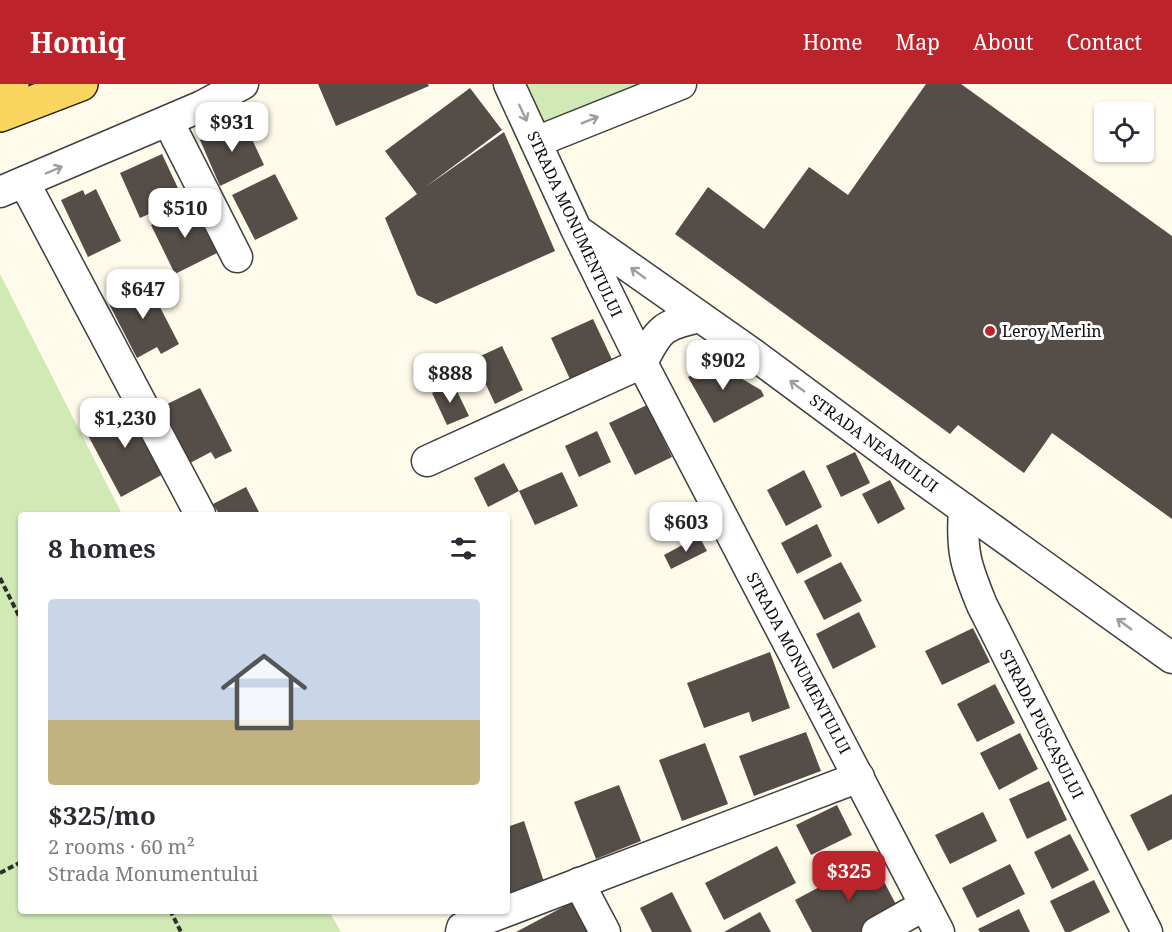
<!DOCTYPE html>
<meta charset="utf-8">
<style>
:root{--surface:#fff;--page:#f7f7f7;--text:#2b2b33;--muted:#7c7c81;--accent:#bd232a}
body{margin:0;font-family:"Noto Serif",serif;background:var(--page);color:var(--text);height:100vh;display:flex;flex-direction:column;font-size:22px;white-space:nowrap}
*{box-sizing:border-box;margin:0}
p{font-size:20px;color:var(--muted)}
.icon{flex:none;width:33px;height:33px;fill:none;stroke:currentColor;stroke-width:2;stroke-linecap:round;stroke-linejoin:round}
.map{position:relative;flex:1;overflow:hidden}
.sheet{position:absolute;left:18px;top:428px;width:492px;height:402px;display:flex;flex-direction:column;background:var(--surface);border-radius:6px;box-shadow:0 2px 4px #0004}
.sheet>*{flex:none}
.controls{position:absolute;left:1094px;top:18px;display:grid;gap:12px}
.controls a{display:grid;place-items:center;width:60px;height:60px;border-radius:6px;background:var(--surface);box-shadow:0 2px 4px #0004;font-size:30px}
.price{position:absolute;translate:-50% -51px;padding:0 14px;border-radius:12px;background:#fff;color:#222;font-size:20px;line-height:39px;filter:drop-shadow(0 2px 3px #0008)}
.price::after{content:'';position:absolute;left:50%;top:36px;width:18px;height:14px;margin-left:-9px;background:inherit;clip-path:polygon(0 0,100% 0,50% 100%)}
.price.current{background:var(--accent);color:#fff}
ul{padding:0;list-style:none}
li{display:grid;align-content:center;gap:12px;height:318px;padding:0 30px}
li span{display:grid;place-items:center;height:186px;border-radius:6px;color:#555}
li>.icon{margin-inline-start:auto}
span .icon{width:108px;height:108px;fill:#fffc;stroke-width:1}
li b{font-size:26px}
h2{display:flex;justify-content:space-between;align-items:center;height:72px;padding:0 30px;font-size:26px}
header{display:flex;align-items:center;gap:36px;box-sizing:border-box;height:84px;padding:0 30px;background:var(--accent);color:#fff}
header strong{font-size:28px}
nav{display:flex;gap:33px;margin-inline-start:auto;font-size:21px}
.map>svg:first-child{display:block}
</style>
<header>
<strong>Homiq</strong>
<nav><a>Home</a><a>Map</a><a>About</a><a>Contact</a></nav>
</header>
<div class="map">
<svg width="1172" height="848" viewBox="0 0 1172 848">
<rect width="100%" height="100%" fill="#fffbeb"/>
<!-- green -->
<g fill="#d0e9b5">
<path d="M509,0h172l-145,58z"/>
<path d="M0,190l122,240h-101v396l308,1 12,21h-341z"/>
</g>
<!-- building -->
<g fill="#544d48">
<path d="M318,0h110l1,2 -93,40z"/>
<path d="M926,0h35l211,152v283l-120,-86 -28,40 -66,-48 -8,9 -275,-200 33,-47 56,42 45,-62 39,28z"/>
<path d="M470,4l32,42 -78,58 80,-56 51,119 -119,53 -19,-9 -32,-77 32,-24 -32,-43z"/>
<path d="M243,36l21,45 -44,21 -20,-46z"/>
<path d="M162,70l21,45 -43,19 -20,-45z"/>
<path d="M275,90l23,45 -43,21 -23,-45z"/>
<path d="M96,105l25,52 -33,16 -27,-57 22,-10 2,5z"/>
<path d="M195,120l24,48 -44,22 -24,-49z"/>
<path d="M146,196l33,64 -18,10 -4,-7 -20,11 -30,-58z"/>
<path d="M593,235l24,51 -42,20 -24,-52z"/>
<path d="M502,262l21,44 -28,14 -21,-45z"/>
<path d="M715,279l46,27 3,6 -50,27 -26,-46z"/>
<path d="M453,299l16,33 -22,9 -15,-32z"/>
<path d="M200,304l32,63 -17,8 -4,-7 -21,11 -29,-56z"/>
<path d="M129,318l38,70 -46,25 -38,-71z"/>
<path d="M647,321l25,52 -37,18 -26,-52z"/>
<path d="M597,347l14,31 -32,15 -14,-31z"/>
<path d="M855,368l15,31 -29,14 -15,-31z"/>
<path d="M504,379l15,28 -31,16 -14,-29z"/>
<path d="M804,386l18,37 -36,19 -19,-36z"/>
<path d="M562,388l16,34 -43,19 -16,-34z"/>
<path d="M890,396l15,29 -27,15 -16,-30z"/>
<path d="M246,403l14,27h-41l-6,-10z"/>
<path d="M817,440l15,32 -35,18 -16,-31z"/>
<path d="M699,452l8,15 -36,18 -7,-14z"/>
<path d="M841,478l21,39 -38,19 -20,-39z"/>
<path d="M859,528l17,35 -43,22 -17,-35z"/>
<path d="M973,544l17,34 -48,23 -17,-34z"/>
<path d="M770,568l20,56 -38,14 -3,-10 -45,16 -17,-45z"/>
<path d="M995,600l20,39 -38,19 -20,-38z"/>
<path d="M806,648l15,39 -67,25 -15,-40z"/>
<path d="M1020,649l18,36 -39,21 -19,-37z"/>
<path d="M705,659l23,61 -46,17 -23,-61z"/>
<path d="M1049,697l18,39 -40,19 -18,-40z"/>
<path d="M619,701l22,56 -45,18 -22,-57z"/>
<path d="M1172,710v45l-24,12 -18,-36z"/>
<path d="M837,721l15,30 -41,20 -15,-30z"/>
<path d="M983,728l14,29 -47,23 -15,-29z"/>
<path d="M524,737l21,64 -38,12v-70z"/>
<path d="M1070,750l19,36 -37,19 -18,-37z"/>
<path d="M777,762l19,37 -72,37 -19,-37z"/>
<path d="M872,775l28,53 -39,20h-49l-17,-32z"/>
<path d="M1010,780l15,30 -48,24 -15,-30z"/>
<path d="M1094,796l16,32 -40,20h-5l-15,-31z"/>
<path d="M672,808l20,40h-40l-12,-24z"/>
<path d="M580,814l18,34h-82z"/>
<path d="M1019,825l11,23h-50l-2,-3z"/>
<path d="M760,828l11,20h-47z"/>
</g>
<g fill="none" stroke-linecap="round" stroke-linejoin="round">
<!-- minor casing -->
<g stroke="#3f3f3f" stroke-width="33">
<g id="minor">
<path d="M509,0l67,145 66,134 297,569"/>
<path d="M168,37l69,136"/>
<path d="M536,58l145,-58"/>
<path d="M24,98l176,332"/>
<path d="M0,108l202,-86 41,-22"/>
<path d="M578,147l175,123 158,117 261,187"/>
<path d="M427,377l215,-98c17,-34 20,-38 58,-46"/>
<path d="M964,425c-3,43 2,57 18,96l165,327"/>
<path d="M579,799l26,49"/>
<path d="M461,848l1,-4 397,-151"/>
<path d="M877,848l48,-27"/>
</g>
</g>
<!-- major casing -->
<g stroke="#1d1d1d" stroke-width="36">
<g id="major">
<path d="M0,5l12,-5"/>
<path d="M0,31l81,-31"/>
</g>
</g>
<!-- path -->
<g stroke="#2e2e2e" stroke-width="4" stroke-dasharray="6 3" stroke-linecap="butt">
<path d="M0,494l21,42"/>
<path d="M0,789l21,-11"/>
<path d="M170,826l11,22"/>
</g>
<!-- minor -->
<use href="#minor" stroke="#fff" stroke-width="30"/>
<!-- major -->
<use href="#major" stroke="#fad560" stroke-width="33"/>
</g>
<!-- one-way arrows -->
<defs><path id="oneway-shaft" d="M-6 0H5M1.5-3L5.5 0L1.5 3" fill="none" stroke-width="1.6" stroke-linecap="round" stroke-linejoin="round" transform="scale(1.5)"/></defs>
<g stroke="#9e9e9e">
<use href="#oneway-shaft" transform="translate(523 29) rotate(65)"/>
<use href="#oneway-shaft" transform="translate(590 36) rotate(-22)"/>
<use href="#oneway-shaft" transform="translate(54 86) rotate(-23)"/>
<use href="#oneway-shaft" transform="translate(638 189) rotate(-144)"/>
<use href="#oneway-shaft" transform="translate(797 302) rotate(-143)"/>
<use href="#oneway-shaft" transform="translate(1124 540) rotate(-144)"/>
</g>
<!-- markers -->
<circle fill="#bd232a" stroke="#fff" stroke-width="2" cx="990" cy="247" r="6"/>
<g text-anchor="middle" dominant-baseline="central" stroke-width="6" stroke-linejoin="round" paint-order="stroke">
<!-- street labels -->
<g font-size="16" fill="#0c0c0c" stroke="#fff">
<text transform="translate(575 140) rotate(65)">STRADA MONUMENTULUI</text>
<text transform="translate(874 359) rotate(36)">STRADA NEAMULUI</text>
<text transform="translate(799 579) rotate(62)">STRADA MONUMENTULUI</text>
<text transform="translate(1042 640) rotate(63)">STRADA PUȘCAȘULUI</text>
</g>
<!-- poi labels -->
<g font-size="16" fill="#0c0c0c" stroke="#fff" text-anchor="start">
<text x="1002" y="247">Leroy Merlin</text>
</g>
</g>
</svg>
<div class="controls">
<a><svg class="icon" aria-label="locate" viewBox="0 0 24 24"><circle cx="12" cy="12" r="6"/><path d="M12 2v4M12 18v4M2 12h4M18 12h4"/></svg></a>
</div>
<b class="price" style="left:232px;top:69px">$931</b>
<b class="price" style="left:185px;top:155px">$510</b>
<b class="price" style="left:143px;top:236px">$647</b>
<b class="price" style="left:723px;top:307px">$902</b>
<b class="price" style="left:450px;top:320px">$888</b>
<b class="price" style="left:125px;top:365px">$1,230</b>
<b class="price" style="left:686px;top:469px">$603</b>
<b class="price current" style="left:849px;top:818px">$325</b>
<section class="sheet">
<h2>8 homes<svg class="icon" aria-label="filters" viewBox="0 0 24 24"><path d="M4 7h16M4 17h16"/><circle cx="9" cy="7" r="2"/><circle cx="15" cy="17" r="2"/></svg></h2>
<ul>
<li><span style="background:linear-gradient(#c9d6e8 65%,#c2b280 0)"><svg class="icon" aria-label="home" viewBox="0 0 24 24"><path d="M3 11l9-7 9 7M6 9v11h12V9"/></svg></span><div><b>$325/mo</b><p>2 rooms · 60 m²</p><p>Strada Monumentului</p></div></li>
</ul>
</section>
</div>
